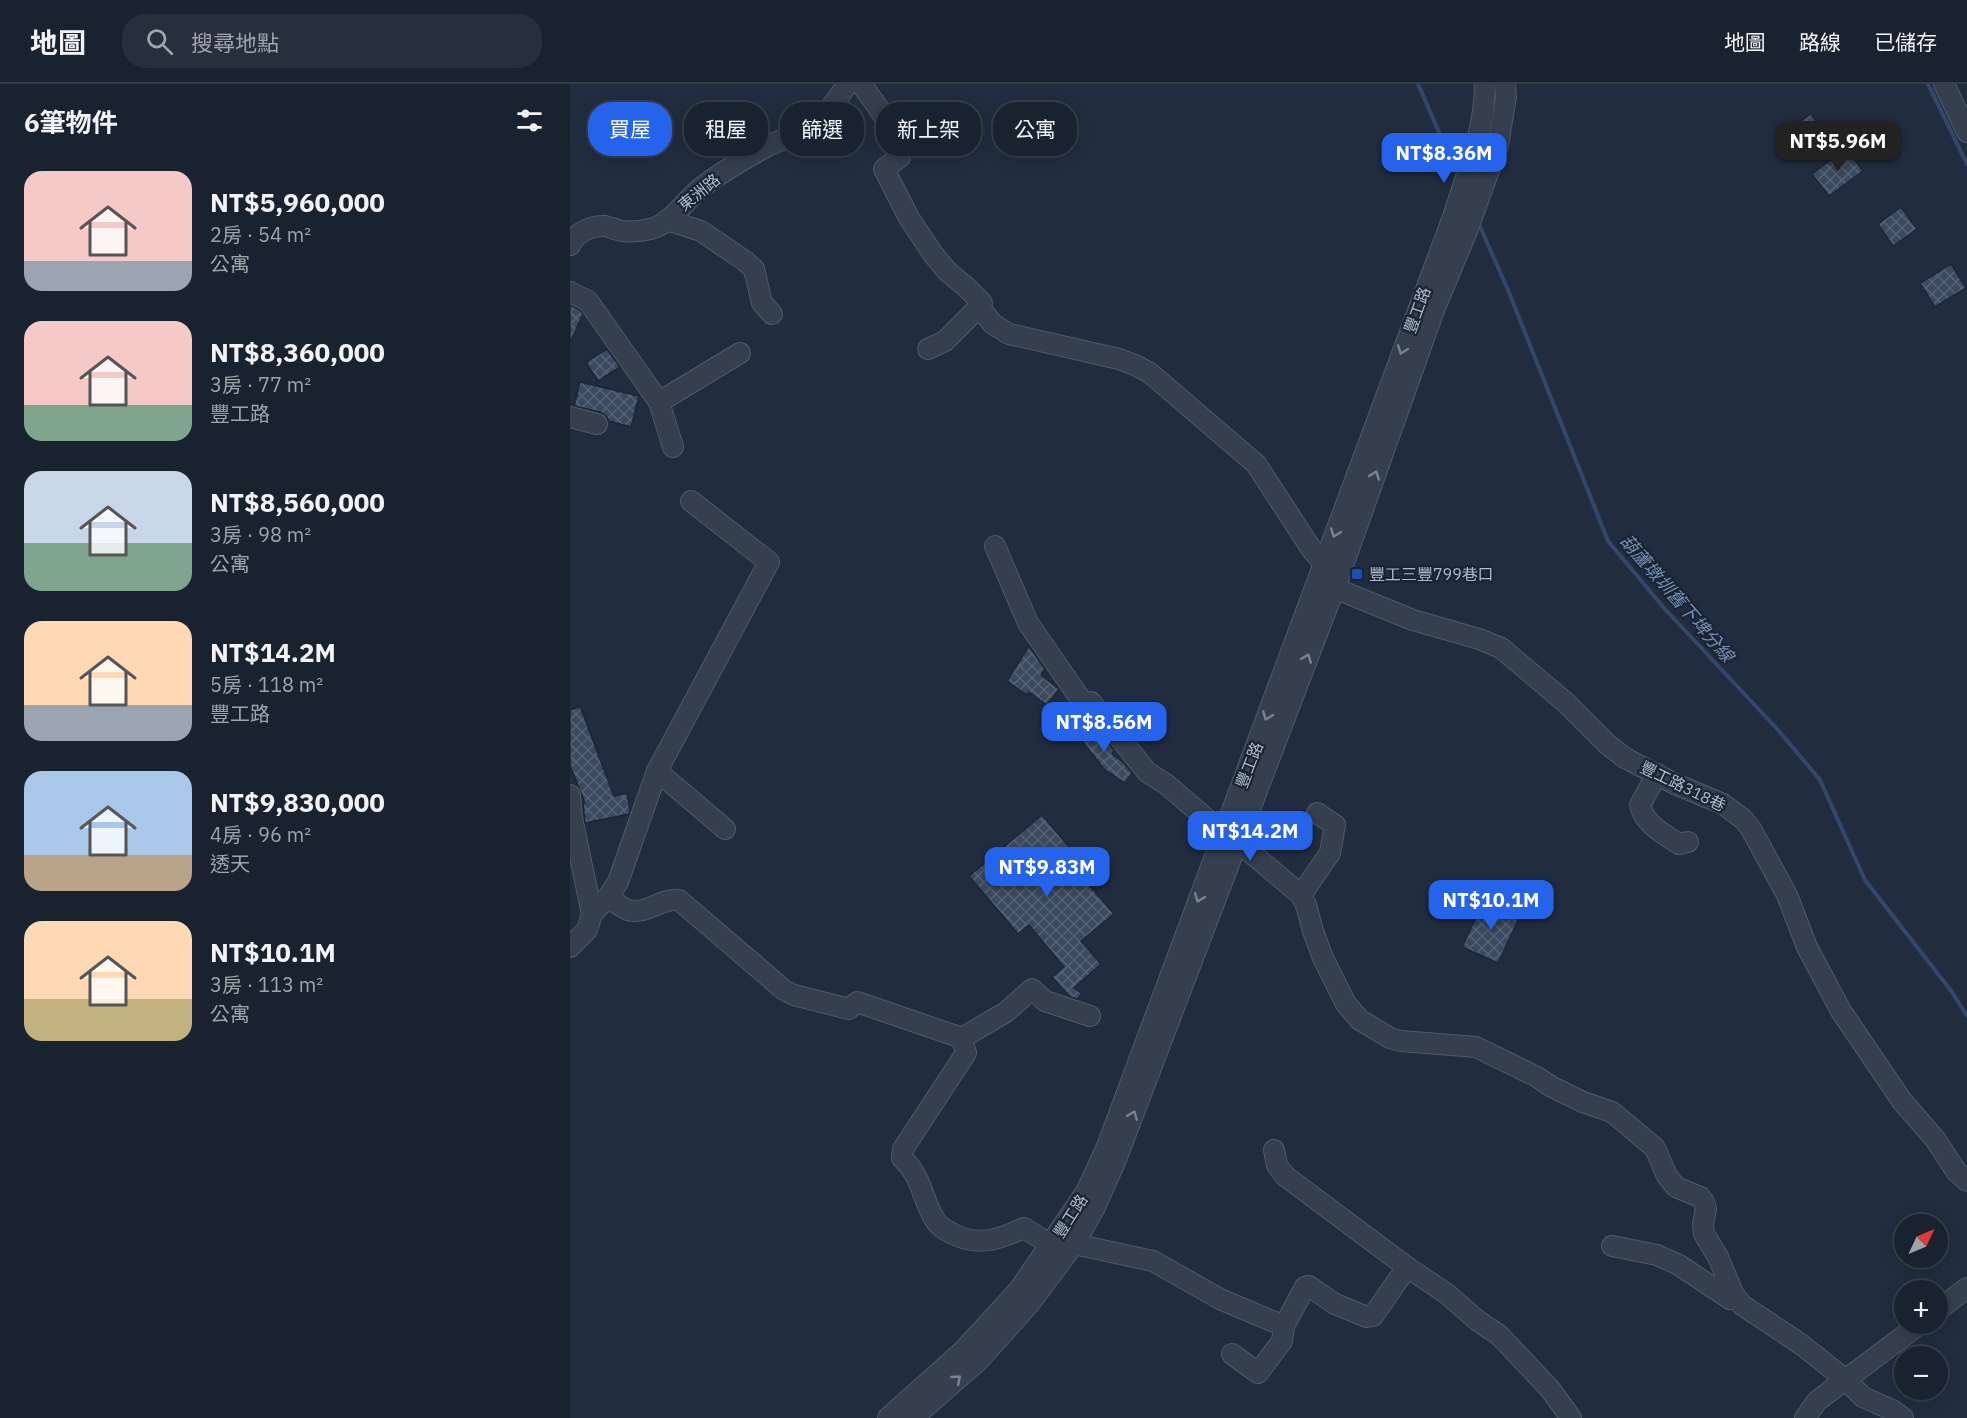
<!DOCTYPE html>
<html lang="zh-TW">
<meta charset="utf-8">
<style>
:root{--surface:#19222f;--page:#262f3b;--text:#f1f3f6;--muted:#9fa4aa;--line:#373f4b;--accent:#2563eb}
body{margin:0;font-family:"IBM Plex Sans","Noto Sans TC",sans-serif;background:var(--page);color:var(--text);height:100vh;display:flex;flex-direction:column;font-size:22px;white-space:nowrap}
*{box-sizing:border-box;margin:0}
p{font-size:20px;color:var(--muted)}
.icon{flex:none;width:33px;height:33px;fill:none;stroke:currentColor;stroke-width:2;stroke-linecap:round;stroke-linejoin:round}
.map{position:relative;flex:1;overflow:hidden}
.details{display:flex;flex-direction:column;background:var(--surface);width:570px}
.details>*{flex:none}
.top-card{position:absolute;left:18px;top:18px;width:570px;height:54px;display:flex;gap:12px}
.needle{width:39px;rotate:46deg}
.buttons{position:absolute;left:1324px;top:1130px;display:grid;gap:12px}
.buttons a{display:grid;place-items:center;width:54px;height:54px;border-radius:50%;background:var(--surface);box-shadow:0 3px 15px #0003,0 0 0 2px var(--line);font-size:30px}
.price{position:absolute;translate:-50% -51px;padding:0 14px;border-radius:12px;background:var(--accent);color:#fff;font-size:20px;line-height:39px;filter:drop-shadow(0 2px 3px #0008)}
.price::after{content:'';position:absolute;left:50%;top:36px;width:18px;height:14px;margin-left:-9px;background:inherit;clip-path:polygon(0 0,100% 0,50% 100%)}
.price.active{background:#222;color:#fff}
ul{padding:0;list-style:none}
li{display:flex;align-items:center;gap:18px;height:150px;padding:0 24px}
li span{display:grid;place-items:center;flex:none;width:168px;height:120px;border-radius:18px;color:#555}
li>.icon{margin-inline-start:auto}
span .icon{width:72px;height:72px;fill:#fffc;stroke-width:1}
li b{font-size:26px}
h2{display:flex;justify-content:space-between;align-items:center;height:72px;padding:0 24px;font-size:26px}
.tag{padding:0 21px;border-radius:24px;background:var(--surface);box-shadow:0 3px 15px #0003,0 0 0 2px var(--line);font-size:21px;line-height:54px}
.tag.active{background:var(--accent);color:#fff}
header{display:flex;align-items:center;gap:36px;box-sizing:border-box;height:84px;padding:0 30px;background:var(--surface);border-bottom:2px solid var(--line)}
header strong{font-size:28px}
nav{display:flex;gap:33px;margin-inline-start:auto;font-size:21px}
.search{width:420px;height:54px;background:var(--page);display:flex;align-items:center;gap:15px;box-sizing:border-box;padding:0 21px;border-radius:24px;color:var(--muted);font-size:22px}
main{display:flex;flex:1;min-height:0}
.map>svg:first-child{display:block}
</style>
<header>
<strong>地圖</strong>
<div class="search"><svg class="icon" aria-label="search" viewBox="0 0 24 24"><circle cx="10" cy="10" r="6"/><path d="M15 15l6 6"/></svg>搜尋地點</div>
<nav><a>地圖</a><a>路線</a><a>已儲存</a></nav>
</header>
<main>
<section class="details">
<h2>6筆物件<svg class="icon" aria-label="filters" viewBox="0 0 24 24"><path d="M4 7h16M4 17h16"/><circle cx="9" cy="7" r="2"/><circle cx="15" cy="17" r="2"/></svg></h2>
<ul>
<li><span style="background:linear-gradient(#f6c9c9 75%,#9aa5b1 0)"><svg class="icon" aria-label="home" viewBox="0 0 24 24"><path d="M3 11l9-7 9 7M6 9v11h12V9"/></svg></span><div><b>NT$5,960,000</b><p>2房 · 54 m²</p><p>公寓</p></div></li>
<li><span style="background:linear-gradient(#f6c9c9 70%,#7fa58c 0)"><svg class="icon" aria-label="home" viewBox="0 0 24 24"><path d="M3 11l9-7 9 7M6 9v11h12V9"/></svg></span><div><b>NT$8,360,000</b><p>3房 · 77 m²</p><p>豐工路</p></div></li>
<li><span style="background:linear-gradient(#c9d6e8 60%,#7fa58c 0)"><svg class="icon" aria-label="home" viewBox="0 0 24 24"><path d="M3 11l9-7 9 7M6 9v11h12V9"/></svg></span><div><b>NT$8,560,000</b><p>3房 · 98 m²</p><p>公寓</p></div></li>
<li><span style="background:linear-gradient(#ffd9b3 70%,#9aa5b1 0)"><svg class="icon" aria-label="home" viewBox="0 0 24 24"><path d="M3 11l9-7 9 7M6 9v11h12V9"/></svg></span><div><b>NT$14.2M</b><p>5房 · 118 m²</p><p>豐工路</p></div></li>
<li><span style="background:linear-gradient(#a9c7e8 70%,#b9a48a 0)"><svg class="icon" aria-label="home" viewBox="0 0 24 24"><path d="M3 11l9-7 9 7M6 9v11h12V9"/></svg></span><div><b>NT$9,830,000</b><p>4房 · 96 m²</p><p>透天</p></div></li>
<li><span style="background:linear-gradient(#ffd9b3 65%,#c2b280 0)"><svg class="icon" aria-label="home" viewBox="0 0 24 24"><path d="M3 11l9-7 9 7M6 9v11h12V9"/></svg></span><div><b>NT$10.1M</b><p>3房 · 113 m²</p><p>公寓</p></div></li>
</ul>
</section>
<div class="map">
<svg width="1397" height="1334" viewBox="0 0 1397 1334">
<defs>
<pattern id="building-cross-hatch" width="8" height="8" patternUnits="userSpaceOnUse" patternTransform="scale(1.5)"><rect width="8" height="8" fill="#3c4a5f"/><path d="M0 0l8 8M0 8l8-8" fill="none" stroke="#566275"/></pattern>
</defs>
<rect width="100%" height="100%" fill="#212d3f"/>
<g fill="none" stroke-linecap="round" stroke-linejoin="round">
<!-- stream -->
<g stroke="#334868" stroke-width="4">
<path d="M848,0l40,92"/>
<path d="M1358,0l39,80"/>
<path d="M908,138l30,68 100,251 56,67 115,123 41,49 45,100 87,112 15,24"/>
</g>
</g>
<!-- building -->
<g fill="url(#building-cross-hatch)" stroke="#1c2635" stroke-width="1.5">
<path d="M1241,30l11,14 -24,16 -10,-14z"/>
<path d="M1276,64l17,23 -34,25 -17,-22z"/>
<path d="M1331,123l16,22 -24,17 -15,-22z"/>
<path d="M1381,180l15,24 -31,19 -15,-24z"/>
<path d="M0,221l10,5 3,4 -13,29z"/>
<path d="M37,265l13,18 -22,14 -12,-19z"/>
<path d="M10,298l59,14 -8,31 -22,-6 -3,-5 -6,-4 -26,-6z"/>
<path d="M459,562l16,23 -4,6 18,14 -12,16 -18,-13 -2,3 -20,-14z"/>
<path d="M10,622l34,90 13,-3 3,17 -1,4 -44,9 -2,-20h2l-15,-38v-55z"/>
<path d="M522,639l22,27 -2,4 11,8 9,11 -7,10 -21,-14 -26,-33z"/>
<path d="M472,731l49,58 -7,6 30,35 -33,27 20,23 -27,24 8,5 -4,6 -8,-2 -18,-20 12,-10 -35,-42 -11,9 -49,-58z"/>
<path d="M915,815l35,17 -22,47 -36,-16z"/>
</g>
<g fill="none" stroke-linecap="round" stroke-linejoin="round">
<!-- minor casing -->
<g stroke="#505a69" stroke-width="22">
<g id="minor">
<path d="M291,0c13,18 40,51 39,73l-16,12 25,49 24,36 14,17 19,16 16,16 -3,4 14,17 16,10 110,25 16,6 15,8 106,91 56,86 12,13 9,4"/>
<path d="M1374,0l23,48"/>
<path d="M97,136l34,11 44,30 9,8 8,34 10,11"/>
<path d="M0,161c6,-12 21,-20 35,-19 5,1 11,4 17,5 11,1 22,0 32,-3 17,-6 29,-24 42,-36 21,-18 46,-32 70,-45 16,-8 34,-13 49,-24 14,-11 23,-24 32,-39"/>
<path d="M0,208l18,9 71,101 14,45"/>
<path d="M358,265l17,-8 34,-34"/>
<path d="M89,318l81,-49"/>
<path d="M0,333l27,7"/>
<path d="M425,462l33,77 58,84 5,-5 56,70 19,12 57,49 15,9 63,53 5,10 7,26 10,27 23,46 14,16 30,18 11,3 75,6 61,30 15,10 31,15 29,10 43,36 12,28 9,11 24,10 4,5 2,7 -3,15 1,10 14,23 15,36 9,12 60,40 44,35 17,17 29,13 11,8"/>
<path d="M754,500l89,36 66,19 22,9 64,54 42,42 18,14 50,26 48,20 20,15 8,10 36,66 20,52 34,64 61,90 33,38 21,32 11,10"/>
<path d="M87,687l68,58"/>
<path d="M1087,690l-17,31c4,19 24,29 39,39l9,-2"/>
<path d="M0,711l2,23 20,96 -5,16 -17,17"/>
<path d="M731,811l29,-42 5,-28 -18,-12"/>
<path d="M38,813c6,4 14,11 20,13 19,5 33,-12 51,-10l105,90 10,5 55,14 8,-7 105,36 4,15 -63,96 -1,9c21,20 19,39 33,62 4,7 11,10 18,14 26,13 47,5 71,-6l27,17 23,-1 79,17 67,38 64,27 21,-39 4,-1 26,18 32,13 6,-1 34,-49 40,27 31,27 21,14 51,54 21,29"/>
<path d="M22,830l16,-17 10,-15 39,-111 112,-209 -78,-61"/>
<path d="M392,954l44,-26 26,-23 13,12 45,15"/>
<path d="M704,1066l3,15 8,11 122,91"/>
<path d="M1042,1162l45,9 22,10 51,34h7"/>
<path d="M1368,1226l29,-22"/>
<path d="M662,1270l26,19 24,-32 2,-15"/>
<path d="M318,1334l75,-67 56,-61 67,-98 20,-43 347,-932c14,-44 32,-87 32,-133"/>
<path d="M343,1334l66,-58 51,-57 44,-59 20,-35 21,-47 226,-591 93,-261 33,-79 31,-86 8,-48 -1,-13"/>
<path d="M1235,1334l12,-17 104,-78"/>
</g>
</g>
<!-- minor -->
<use href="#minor" stroke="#353f4e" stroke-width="20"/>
</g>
<!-- one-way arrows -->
<defs><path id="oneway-chevron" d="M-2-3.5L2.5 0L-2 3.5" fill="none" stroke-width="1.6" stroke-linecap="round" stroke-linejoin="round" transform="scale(1.5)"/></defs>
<g stroke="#798392">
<use href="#oneway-chevron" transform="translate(832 266) rotate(110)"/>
<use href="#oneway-chevron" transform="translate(805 391) rotate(-70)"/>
<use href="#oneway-chevron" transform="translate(765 449) rotate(110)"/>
<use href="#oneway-chevron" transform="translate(737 574) rotate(-69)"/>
<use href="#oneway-chevron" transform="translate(697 632) rotate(111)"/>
<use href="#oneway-chevron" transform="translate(629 814) rotate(111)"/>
<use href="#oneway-chevron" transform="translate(563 1031) rotate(-69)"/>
<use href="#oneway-chevron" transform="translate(387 1295) rotate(-41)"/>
</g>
<!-- markers -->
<rect fill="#1a4fb4" stroke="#1a2433" stroke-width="2" x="781" y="484" width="12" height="12" rx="3"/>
<g text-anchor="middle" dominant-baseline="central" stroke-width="4.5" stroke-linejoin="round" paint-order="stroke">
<!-- street labels -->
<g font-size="16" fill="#b0baca" stroke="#1a2433">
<text transform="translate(129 108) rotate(-39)">東洲路</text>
<text transform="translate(847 226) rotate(-70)">豐工路</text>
<text transform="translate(679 681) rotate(-69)">豐工路</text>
<text transform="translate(1113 702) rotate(26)">豐工路318巷</text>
<text transform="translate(500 1132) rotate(-57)">豐工路</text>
</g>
<!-- poi labels -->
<g font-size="16" fill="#b0baca" stroke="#1a2433" text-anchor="start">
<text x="799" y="490">豐工三豐799巷口</text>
</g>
<!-- water labels -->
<g font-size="18" font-style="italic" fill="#758fb5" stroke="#1a2433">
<text transform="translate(1107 514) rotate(49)">葫蘆墩圳舊下埤分線</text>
</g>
</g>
</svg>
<div class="buttons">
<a><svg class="needle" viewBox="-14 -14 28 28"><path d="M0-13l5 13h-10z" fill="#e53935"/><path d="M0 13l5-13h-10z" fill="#9fa4aa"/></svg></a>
<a>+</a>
<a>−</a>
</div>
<b class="price active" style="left:1268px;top:88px">NT$5.96M</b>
<b class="price" style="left:874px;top:100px">NT$8.36M</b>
<b class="price" style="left:534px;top:669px">NT$8.56M</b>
<b class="price" style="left:680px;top:778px">NT$14.2M</b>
<b class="price" style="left:477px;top:814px">NT$9.83M</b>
<b class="price" style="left:921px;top:847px">NT$10.1M</b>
<div class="top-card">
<a class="tag active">買屋</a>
<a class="tag">租屋</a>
<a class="tag">篩選</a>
<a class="tag">新上架</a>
<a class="tag">公寓</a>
</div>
</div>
</main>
